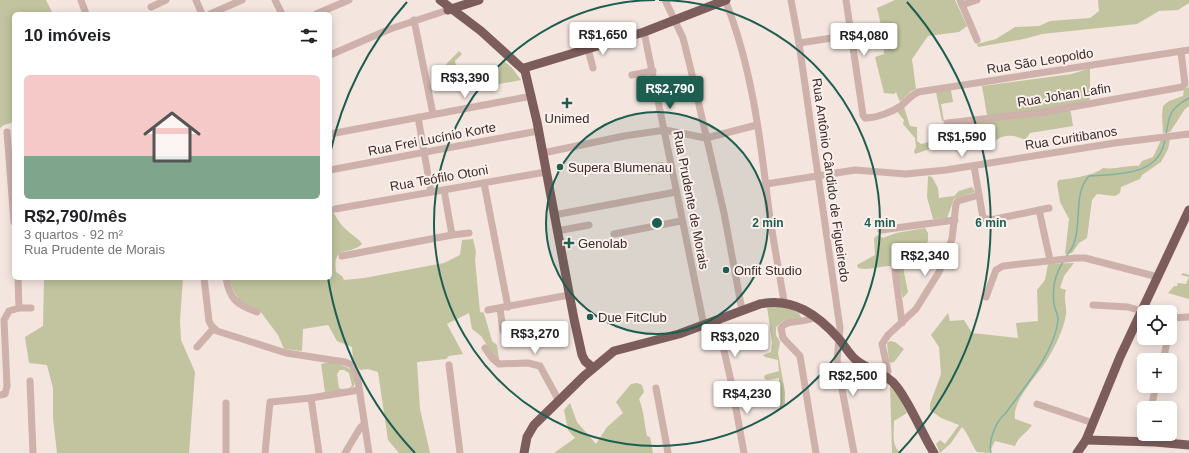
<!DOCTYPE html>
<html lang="pt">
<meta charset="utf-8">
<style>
:root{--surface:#fff;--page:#f6f6f6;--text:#202124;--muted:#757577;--accent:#1d5e51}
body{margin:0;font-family:Helvetica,sans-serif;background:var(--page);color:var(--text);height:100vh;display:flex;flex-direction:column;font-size:15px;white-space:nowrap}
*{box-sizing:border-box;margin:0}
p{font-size:13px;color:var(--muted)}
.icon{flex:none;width:22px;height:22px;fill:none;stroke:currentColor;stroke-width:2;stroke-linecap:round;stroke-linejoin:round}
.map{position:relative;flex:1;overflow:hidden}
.sheet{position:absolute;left:12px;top:12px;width:320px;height:268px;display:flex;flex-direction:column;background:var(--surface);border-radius:6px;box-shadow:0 2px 10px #0003}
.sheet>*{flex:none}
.tools{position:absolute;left:1137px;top:305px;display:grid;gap:8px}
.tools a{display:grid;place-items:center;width:40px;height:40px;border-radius:6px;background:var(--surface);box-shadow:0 2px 10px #0003;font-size:20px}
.price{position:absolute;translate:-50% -34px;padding:0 9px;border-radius:4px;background:#fff;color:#222;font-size:13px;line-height:26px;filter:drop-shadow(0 1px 2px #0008)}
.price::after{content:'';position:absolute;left:50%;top:24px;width:12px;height:9px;margin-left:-6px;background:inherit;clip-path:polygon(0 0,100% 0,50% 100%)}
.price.on{background:var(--accent);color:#fff}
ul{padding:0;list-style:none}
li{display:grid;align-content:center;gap:8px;height:212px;padding:0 12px}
li span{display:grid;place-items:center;height:124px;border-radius:6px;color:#555}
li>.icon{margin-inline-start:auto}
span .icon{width:72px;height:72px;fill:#fffc;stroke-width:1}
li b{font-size:17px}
h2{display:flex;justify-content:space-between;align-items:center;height:48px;padding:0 12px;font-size:17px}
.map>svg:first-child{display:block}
</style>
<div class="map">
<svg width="1189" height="453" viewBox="0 0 1189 453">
<rect width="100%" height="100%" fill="#f4e5df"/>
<!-- green -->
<g fill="#c1c49e">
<path d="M0,0h46l7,14h-39v108l-10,3 -4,3z"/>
<path d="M895,0h60l12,26 -8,6 -31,4 -16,23 4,30 -5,2 -11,11 -4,-10 -2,2 -10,-1 -9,-36 9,-3 -1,-27 -2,-2 -4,-17z"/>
<path d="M1098,0h91v3l-11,7 -19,1 -22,13 -95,10 -18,5 -46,8 -1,-3 19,-5 19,-12 24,-1 11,-5 40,-3 9,-7z"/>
<path d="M459,51l3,3 -7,7 1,5 -6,8 3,7 -8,3c-9,-14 4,-22 14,-33z"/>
<path d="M503,60l9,8 9,12 -27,5 -6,-7z"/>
<path d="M1090,68v32l-20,7 3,19 -43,7 -5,7c-13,-6 -22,-6 -33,3l-7,-3 -20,2 -2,-5 -6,1 -5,5 -8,1 -29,10 -1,-3 2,-4 -1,-9 -12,-14 1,-4 -6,-7v-3l6,-3 6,19 7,1v14l4,3 16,-4 2,-2 -3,-12 9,-1 2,7 10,-7 30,-10 -5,-29 90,-12z"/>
<path d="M1189,87v19l-4,3 -15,23 -7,1 -1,-17 1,-10 6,-5 14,-5 1,-7z"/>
<path d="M951,90l2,12 -12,2 3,17h-2l-6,-29z"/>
<path d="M1170,139l-2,10 -7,13 -19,13 -2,4 -19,8 -1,6 -5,3 -18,-2 -5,6 -5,38 -8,5 -7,10 -7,1 4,-35 -9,-17 -3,-19 2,-3c11,-1 37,-5 44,-12 13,2 24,-3 36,-2l3,-5 11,-4 8,-17z"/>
<path d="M663,162l2,11 -17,2 -2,-11z"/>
<path d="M928,176l4,1 6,11 1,10 15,-2 5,-5 13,-4 3,5 -21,7 -7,19 -14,1 -6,-22z"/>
<path d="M330,200c2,13 9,24 20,33 5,4 9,6 12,11 -13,12 -30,0 -26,28l6,4 2,4 20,-2 80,-15 16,-8 2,-15 11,-1 3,13 -1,8 5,52 4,1 8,28 5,4 2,14h-3l-15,-23 -9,-7 -3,-16 -22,11 16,30 -14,2 -3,3 -29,3 3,47 10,44h-31l-11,-13 -10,-68 -10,-3 -8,1 -7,-10 -1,-13 -15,-6 -9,-16 -25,4 -1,22 -18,-2 -6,-14 -18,-24 -19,-8 -8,-13 -4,-12h101z"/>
<path d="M925,228l3,5v8l-13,21 -12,5 5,25 -5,6 -7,-31c-12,-4 -25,5 -38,1l-1,-3 18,-10 -1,-17 4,-3 5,3 13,-5z"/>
<path d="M1074,263l-10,13 -4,12 6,2c-3,10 1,15 0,24 -2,16 -12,35 -21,49 -9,14 -33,38 -30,56l17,6c-5,8 -14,12 -17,21l-20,-5 -6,12 -12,-1c-6,-8 -8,-17 -15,-25l-11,16 -11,10 -4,-9 4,-4 5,4 14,-19 -18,-7 -11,-8v-6l11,-30 -2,-27 -8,-12 17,-22 2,8 14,-1 8,13 46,5 -2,-15 22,-2 -1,-31 8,-10 3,-16z"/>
<path d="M1183,273l6,2v24l-21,-6 6,-7h3l1,-3 8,1 3,-7 -8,-2z"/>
<path d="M44,278h139l-3,42 1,20 14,32 -6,81h-132l-4,-35v-30l-6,-23 -18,-2 -4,-26 18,-11z"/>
<path d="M786,306l13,7 3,6 -19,2 -7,6v8l4,7 -2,11 7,39v15l-5,1 -1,-30 -12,2 -3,-2 1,-3 14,-4 -1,-11 -13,-3 -2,-2 8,-3 1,-10 -5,-35z"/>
<path d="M890,341l5,1 9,7 -10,13 -3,1 -2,-2 -2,-18z"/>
<path d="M329,362c14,3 31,6 25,24l-5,3 3,-4 -3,-12 -5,-3h-4l-3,4 2,14 5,2 -19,2 -4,-28z"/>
<path d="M637,383l5,2 2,7 -5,7c5,12 5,24 8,37l3,1 3,16h-99l21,-15 -7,-8 -4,-20 6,-7 7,19 19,22 11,-17 16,-14 -7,-11 15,-18z"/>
<path d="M890,386l5,3 12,24 -13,8c0,10 -3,26 7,32h-9z"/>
</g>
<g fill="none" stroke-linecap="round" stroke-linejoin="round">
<!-- stream -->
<g stroke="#7db2a7" stroke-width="1.5">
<path d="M1166,135c3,-21 4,-26 23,-37"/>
<path d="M1066,257c2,-4 7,-9 8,-14 8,-21 -1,-50 15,-67 29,-2 71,0 76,-37"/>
<path d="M991,453c-3,-12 5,-32 14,-39 19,-26 49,-61 53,-93 1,-6 -4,-12 -4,-18 -2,-15 1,-29 9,-41"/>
</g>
<!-- minor -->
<g stroke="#cdb1aa" stroke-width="7">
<path d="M81,0l5,14"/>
<path d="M196,0l6,14"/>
<path d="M275,0l7,14"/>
<path d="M665,0l18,38 7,28 34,147 18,97"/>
<path d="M725,0c26,64 35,135 43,203 4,33 11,66 16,99"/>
<path d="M791,0l8,43 41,285 -3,32 2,13 15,80"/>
<path d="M846,0l17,115 2,3c11,0 27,-6 36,-12 6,-5 9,-10 17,-14l271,-42"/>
<path d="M960,0l17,40"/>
<path d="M962,5l15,-5"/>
<path d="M151,7l15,-7"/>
<path d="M210,14l32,-14"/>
<path d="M316,14l33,-14"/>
<path d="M414,20l19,94"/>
<path d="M644,32l60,294"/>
<path d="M853,40l29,-5"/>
<path d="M799,43l53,-8"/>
<path d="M588,49l5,19"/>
<path d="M330,55l60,-26 58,-19"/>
<path d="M632,75l21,-4"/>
<path d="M418,117l13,75"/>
<path d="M947,123l97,-11 138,-25 3,-3 -4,-32"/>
<path d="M7,132l7,90"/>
<path d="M330,134l202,-38"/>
<path d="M543,153l81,-17 41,-6 41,8 51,-13"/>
<path d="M974,166l9,52 8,2 58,-12"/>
<path d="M330,170l208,-39"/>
<path d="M484,183l24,124"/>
<path d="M766,184l89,-14 51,4 40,-4 169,-27 74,-9"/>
<path d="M335,209l211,-37"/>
<path d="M1039,210l11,50"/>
<path d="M554,215l122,-23"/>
<path d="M881,230l74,-10"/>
<path d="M557,231l32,-6"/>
<path d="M614,234l67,-13"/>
<path d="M452,235l17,-2"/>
<path d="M342,256l110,-21 -8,-45"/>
<path d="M895,271l7,52"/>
<path d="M204,278l5,43 2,4 6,6 69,22 59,9 7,3 5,9 12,79"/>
<path d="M226,278c4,22 11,27 31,34"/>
<path d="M986,297l10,-27 7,-4 72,-8h10l73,19"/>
<path d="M1093,305l35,2 14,4"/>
<path d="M19,308h12"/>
<path d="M500,308l3,23"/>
<path d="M488,310l81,-15"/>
<path d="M815,317c-10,7 -27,1 -34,11l2,10 17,18 16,97"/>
<path d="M1170,318l19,-1"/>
<path d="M717,320l14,61 13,72"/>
<path d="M197,347l16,-18"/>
<path d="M485,348l7,10 7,6 29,-1 12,3 19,35"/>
<path d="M1163,360l5,-22"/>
<path d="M449,365l11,88"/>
<path d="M886,377l2,-6 -6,-27 6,-9 28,-26 23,-37 13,-33 4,-35 2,-3 21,-6"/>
<path d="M30,381l3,72"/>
<path d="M656,388l12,65"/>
<path d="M0,395l5,-1 2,-8 -3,-66 5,-9 10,-3 -1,-30"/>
<path d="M311,398l8,55"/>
<path d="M1037,404l56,19"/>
<path d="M1151,408l5,-22"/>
<path d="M226,453v-50"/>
<path d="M265,453l5,-51 41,-4 48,-8"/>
<path d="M345,453l15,-25 4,-4"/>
</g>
<!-- major -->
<g stroke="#7d5d5b" stroke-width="9">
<path d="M440,0l41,31 44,40 12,51 37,197 8,36 3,6 8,7"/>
<path d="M448,10l31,-10"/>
<path d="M524,68l120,-36 82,-32"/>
<path d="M1086,440l69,2 34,3"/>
<path d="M524,453l3,-16 7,-12 50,-49 30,-25 65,-17 81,-30c33,-7 58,11 79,35 6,7 10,15 17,21 13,11 31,13 41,27 15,20 24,45 37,66"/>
<path d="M1077,453l9,-13 34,-83 69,-147"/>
</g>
</g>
<!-- distance rings -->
<circle cx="657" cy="223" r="111" fill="#1d5e51" fill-opacity=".12"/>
<g fill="none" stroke="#1d5e51" stroke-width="2">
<circle cx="657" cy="223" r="111"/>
<path d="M659 0A223 223 0 1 1 655 0"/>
<path d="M415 453A334 334 0 0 1 328 278M330 154A334 334 0 0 1 407 2M907 2A334 334 0 0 1 899 453"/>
</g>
<!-- markers -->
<g fill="#1d5e51" stroke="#fbf0ec" stroke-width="1.5">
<path d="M565 97h4v4h4v4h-4v4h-4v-4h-4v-4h4z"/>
<circle cx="560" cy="167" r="4"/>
<path d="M567 237h4v4h4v4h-4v4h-4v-4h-4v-4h4z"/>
<circle cx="726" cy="270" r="4"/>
<circle cx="590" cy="317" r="4"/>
</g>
<g text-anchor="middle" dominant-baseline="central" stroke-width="4" stroke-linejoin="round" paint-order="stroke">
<!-- street labels -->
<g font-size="13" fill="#3a2b2a" stroke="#fbf0ec">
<text transform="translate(1040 61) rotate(-9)">Rua São Leopoldo</text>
<text transform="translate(1064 95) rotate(-9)">Rua Johan Lafin</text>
<text transform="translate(1071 138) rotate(-9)">Rua Curitibanos</text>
<text transform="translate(432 139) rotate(-11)">Rua Frei Lucínio Korte</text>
<text transform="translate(439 178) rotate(-10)">Rua Teófilo Otoni</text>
<text transform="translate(831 180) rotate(82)">Rua Antônio Cândido de Figueiredo</text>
<text transform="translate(691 200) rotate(79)">Rua Prudente de Morais</text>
</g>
<!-- poi labels -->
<g font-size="13" fill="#3a2b2a" stroke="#fbf0ec" text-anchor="start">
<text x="567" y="118" text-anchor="middle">Unimed</text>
<text x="568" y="167">Supera Blumenau</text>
<text x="578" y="243">Genolab</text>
<text x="734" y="270">Onfit Studio</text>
<text x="598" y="317">Due FitClub</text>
</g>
</g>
<circle cx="657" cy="223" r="6" fill="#1d5e51" stroke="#fbf0ec" stroke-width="2"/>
<g font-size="12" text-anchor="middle" font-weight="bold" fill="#1d5e51" stroke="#fbf0ec" stroke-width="4" stroke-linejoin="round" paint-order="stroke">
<text x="768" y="227">2 min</text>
<text x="880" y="227">4 min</text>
<text x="991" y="227">6 min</text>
</g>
</svg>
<div class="tools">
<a><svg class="icon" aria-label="locate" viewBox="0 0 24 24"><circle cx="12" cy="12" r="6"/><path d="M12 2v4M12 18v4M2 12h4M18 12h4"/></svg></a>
<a>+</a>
<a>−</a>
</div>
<b class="price" style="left:603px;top:56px">R$1,650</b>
<b class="price" style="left:864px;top:57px">R$4,080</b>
<b class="price" style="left:465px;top:99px">R$3,390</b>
<b class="price on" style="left:670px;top:110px">R$2,790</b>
<b class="price" style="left:962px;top:158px">R$1,590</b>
<b class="price" style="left:925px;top:277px">R$2,340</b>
<b class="price" style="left:535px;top:355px">R$3,270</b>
<b class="price" style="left:735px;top:358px">R$3,020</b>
<b class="price" style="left:853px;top:397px">R$2,500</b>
<b class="price" style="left:747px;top:415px">R$4,230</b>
<section class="sheet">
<h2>10 imóveis<svg class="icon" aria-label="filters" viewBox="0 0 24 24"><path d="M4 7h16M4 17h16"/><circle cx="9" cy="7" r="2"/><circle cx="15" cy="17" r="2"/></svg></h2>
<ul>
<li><span style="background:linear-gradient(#f6c9c9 65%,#7fa58c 0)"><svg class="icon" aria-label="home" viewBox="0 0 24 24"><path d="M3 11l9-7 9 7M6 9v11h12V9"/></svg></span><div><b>R$2,790/mês</b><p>3 quartos · 92 m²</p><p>Rua Prudente de Morais</p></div></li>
</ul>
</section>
</div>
